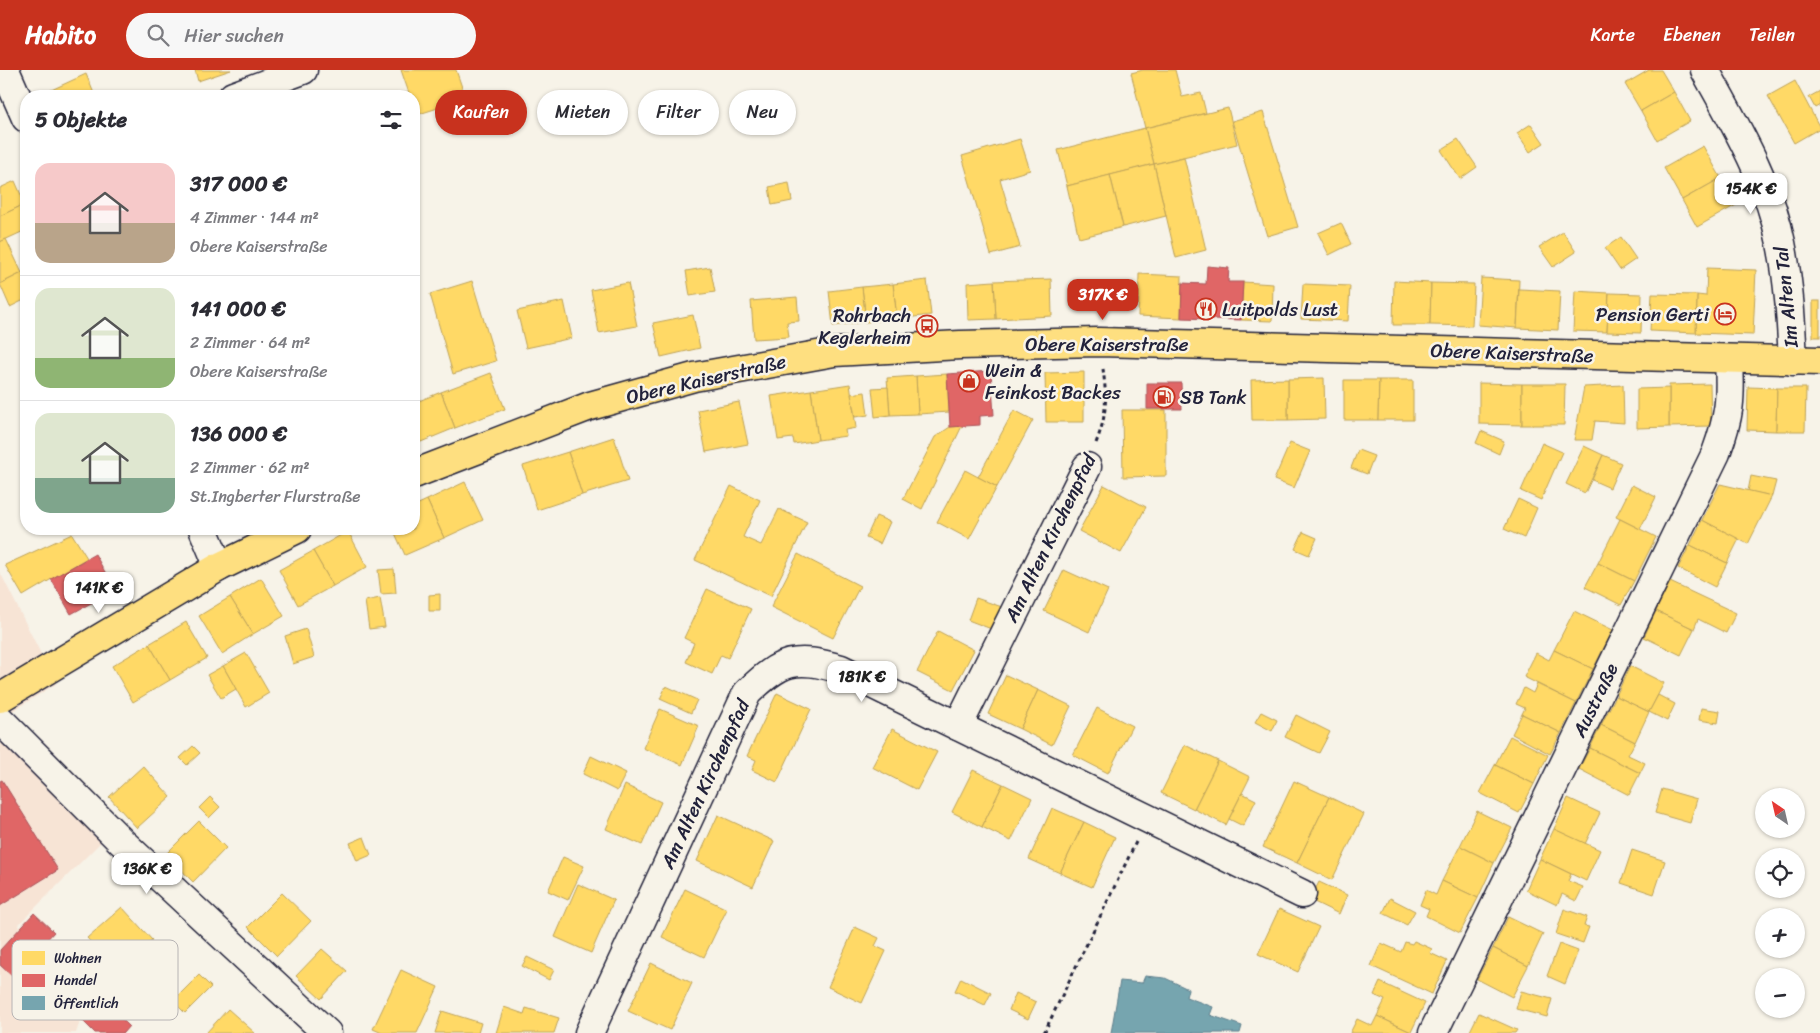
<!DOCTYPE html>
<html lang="de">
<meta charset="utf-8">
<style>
:root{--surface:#fff;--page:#f7f7f7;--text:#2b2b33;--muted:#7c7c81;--line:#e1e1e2;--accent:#c8321e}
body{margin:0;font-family:Sriracha,sans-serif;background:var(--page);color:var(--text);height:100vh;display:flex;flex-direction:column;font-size:19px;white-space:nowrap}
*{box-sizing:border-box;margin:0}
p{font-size:16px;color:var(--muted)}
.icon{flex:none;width:28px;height:28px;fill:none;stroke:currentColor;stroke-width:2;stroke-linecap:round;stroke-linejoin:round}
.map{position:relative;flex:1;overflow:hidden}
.sheet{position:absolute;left:20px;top:20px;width:400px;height:445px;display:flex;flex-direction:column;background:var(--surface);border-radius:20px;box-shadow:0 1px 4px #0004}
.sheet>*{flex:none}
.guide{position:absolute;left:435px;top:20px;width:475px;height:45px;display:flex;gap:10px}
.needle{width:32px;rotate:326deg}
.fabs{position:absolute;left:1755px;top:718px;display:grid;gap:10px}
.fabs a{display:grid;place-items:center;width:50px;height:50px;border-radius:50%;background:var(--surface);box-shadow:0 1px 4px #0004;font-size:25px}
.price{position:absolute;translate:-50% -42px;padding:0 11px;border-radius:10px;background:#fff;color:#222;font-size:16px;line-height:32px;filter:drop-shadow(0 1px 2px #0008)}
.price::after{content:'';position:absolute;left:50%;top:30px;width:15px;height:11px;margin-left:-8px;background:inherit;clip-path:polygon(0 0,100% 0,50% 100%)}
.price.selected{background:var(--accent);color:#fff}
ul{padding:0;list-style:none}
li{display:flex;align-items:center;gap:15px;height:125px;padding:0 15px}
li+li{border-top:1px solid var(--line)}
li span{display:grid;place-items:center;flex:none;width:140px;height:100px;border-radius:15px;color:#555}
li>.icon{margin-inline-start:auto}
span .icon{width:60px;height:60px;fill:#fffc;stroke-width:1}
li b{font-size:21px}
h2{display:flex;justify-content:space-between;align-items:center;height:60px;padding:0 15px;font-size:21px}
.pill{padding:0 18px;border-radius:22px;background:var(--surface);box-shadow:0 1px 4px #0004;font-size:18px;line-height:45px}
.pill.selected{background:var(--accent);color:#fff}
header{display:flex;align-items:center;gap:30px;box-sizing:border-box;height:70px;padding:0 25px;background:var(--accent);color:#fff}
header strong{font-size:24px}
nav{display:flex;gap:28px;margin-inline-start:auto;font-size:18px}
.search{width:350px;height:45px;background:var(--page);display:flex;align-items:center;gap:12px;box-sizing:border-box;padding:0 18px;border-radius:28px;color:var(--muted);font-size:19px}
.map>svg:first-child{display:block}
</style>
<header>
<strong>Habito</strong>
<div class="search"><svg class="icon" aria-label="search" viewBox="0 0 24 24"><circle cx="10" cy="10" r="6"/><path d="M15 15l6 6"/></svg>Hier suchen</div>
<nav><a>Karte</a><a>Ebenen</a><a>Teilen</a></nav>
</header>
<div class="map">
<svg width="1820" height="963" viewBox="0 0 1820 963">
<rect width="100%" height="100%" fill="#f7f3e8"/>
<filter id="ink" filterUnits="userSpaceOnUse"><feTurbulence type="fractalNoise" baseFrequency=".02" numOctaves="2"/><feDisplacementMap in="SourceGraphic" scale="10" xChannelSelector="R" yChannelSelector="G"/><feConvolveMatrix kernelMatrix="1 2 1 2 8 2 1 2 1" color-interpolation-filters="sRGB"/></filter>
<g filter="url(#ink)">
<!-- built -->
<g fill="#f7e4d5">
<path d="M0,502l56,112 -56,35z"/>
<path d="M0,665l101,107 -83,83 71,70 -13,38h-76z"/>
</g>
<!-- homes -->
<g fill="#ffd966" stroke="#bda259">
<path d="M195,0h36l-33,11z"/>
<path d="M401,0h55l10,29 -50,16 -2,-19h-4z"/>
<path d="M1143,0h32l7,27 19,-4 5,20 -61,15 -14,-55z"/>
<path d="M1649,0h12l13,22 -33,19 -16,-27z"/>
<path d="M86,4l9,22h-46l-2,-4z"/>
<path d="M1795,11l25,47 -26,15 -26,-47z"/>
<path d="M1820,21v14l-5,3 -6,-11z"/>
<path d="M1674,22l16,29 -33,19 -16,-29z"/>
<path d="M1228,38l9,36 -83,20 -9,-36z"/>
<path d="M1263,42l35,115 -31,9 -35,-115z"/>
<path d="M1531,54l13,19 -14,9 -13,-19z"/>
<path d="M1145,58l9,36 -87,22 -9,-36z"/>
<path d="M1020,69l10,31 -30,9 20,68 -29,8 -29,-99z"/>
<path d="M1458,69l19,28 -17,12 -19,-29z"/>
<path d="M1703,76l18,32 -39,22 -18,-32z"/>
<path d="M1184,87l22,93 -30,8 -22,-94z"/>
<path d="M1154,94l12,52 -43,11 -13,-52z"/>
<path d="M1110,105l13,52 -44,11 -12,-52z"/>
<path d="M1721,108l15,27 -39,22 -15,-27z"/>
<path d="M15,111l10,23 -25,12v-28z"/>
<path d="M789,113l3,18 -20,4 -3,-18z"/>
<path d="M25,134l1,26 -26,12v-26z"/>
<path d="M1341,153l10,21 -22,11 -11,-22z"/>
<path d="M1563,162l13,20 -23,15 -14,-20z"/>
<path d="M1621,167l15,22 -16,11 -15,-22z"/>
<path d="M6,169l16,34 -22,11v-42z"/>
<path d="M710,197l5,25 -25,4 -4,-25z"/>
<path d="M1707,198l49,2 -3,65 -57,-2 1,-38 9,1z"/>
<path d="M26,201v28l-16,8 -10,-23z"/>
<path d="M1139,204l43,2 -1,42 -43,-2z"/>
<path d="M1481,208l38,2 -2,48 -39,-3z"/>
<path d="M1051,209l1,37 -56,3 -2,-38z"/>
<path d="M927,210l4,35 -34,4 -4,-35z"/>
<path d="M472,211l24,80 -43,13 -23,-80z"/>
<path d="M994,211l2,38 -28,1 -1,-37z"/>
<path d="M1394,211l37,2 -1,42h-37z"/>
<path d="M1243,212l30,2 -1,37 -31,-1z"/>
<path d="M628,213l9,43 -38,7 -8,-43z"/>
<path d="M1431,213l43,1 -2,42 -42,-1z"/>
<path d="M893,214l4,35 -31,3 -4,-35z"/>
<path d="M1303,214l47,2 -2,35 -47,-2z"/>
<path d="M862,217l4,35 -33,4 -4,-35z"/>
<path d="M1519,219l41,2 -2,39 -41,-2z"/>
<path d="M1575,221l34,2 -2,39 -34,-1z"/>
<path d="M1609,223l33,1 -1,39 -34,-1z"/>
<path d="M1652,224l45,1 -1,38 -46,-2z"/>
<path d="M797,227l2,24 -12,1 2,15 -35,2 -3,-38z"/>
<path d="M564,231l8,37 -46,10 -9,-37z"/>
<rect x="1813" y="231" width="7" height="36"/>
<path d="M693,245l7,33 -39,9 -8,-34z"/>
<path d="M1084,302v50h-38l-1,-49z"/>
<path d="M491,303l14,36 -50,19 -14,-36z"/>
<path d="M947,304l2,38 -31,2 -2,-38z"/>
<path d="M916,306l2,38 -28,1 -3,-37z"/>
<path d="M1324,308l1,41 -37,1v-41z"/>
<path d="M1288,309v41h-36l-1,-40z"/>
<path d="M1344,310h35l-1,40h-34z"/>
<path d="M1379,310h34v40h-35z"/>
<path d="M1479,313l43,1v41l-43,-1z"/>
<path d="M850,314l6,44 -11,2 1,6 -28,4 -7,-50z"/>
<path d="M1522,314h43l-1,41h-42z"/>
<path d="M1710,314l1,42 -42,1v-42z"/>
<path d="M1623,315l1,38 -29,-2 -3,19h-18l10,-53z"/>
<path d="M888,317l2,28 -15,2 -3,-29z"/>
<path d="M1748,317l29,1 -1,43 -29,-1z"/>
<path d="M1669,318v39l-32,1v-39z"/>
<path d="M1777,318h29l-1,43h-29z"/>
<path d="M811,320l7,50 -24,4 -1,-6 -15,2 -7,-44z"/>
<path d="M441,322l14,36 -39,16 -2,-41z"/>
<path d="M865,322l3,23 -13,2 -4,-23z"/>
<path d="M739,332l9,42 -42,8 -8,-42z"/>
<path d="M1014,340l19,10 -36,67 -19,-10z"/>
<path d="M1122,340h44v66l-43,1z"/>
<path d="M962,356l-40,83 -19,-10 32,-62 15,-10z"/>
<path d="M1481,361l23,10 -5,13 -23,-11z"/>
<path d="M614,367l14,44 -46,14 -14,-43z"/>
<path d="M1290,373l20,8 -16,37 -20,-8z"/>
<path d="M1542,373l20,9 -21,48 -20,-9z"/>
<path d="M1584,376l19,9 -18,38 -19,-9z"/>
<path d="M1358,380l16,6 -7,18 -16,-6z"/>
<path d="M568,382l14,43 -45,15 -14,-44z"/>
<path d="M1603,385l18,8 -11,25 -18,-8z"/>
<path d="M965,400l32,17 -28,52 -32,-17z"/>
<path d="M1751,406l25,5 -4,15 -24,-5z"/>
<path d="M465,412l18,38 -39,18 -17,-38z"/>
<path d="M1720,414l52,12 -24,48 -46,-24z"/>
<path d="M1104,415l42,22 -25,46 -42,-22z"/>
<path d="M1632,415l24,12 -16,32 -24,-12z"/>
<path d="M731,416l29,14 -17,37 18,8 18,-36 28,13 -36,74 -76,-36z"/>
<path d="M1518,429l19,9 -13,30 -20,-9z"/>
<path d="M427,430l17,38 -39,17 -12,-26h21v-23z"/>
<path d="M876,446l14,6 -10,22 -14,-6z"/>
<path d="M1620,449l36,18 -22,44 -36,-18z"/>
<path d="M1702,450l37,19 -12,24 -37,-18z"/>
<path d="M348,461l19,36 -34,19 -20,-35z"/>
<path d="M1303,462l14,6 -8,17 -14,-6z"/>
<path d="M72,464l15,24 -64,38 -18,-31z"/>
<path d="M1690,475l37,18 -12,24 -37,-19z"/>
<path d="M313,481l20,35 -35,19 -19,-35z"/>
<path d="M798,484l62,32 -27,52 -62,-31z"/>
<path d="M1598,493l36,18 -13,24 -36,-18z"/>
<path d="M394,499l2,24 -15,1 -3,-24z"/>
<path d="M1064,500l44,20 -19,42 -45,-21z"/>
<path d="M261,508l23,38 -31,18 -23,-37z"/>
<path d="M1670,512l66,31 -10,20 -28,-14 -4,10 -38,-18z"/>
<path d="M707,519l44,20 -23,49 -7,-3 -9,19 -26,-12 8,-19 -10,-5z"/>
<path d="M440,524v17h-11v-16z"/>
<path d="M230,527l23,37 -31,20 -23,-38z"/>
<path d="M380,528l5,29 -16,2 -4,-28z"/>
<path d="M976,528l26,9 -8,23 -26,-10z"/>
<path d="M1574,541l39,19 -20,39 -39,-19z"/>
<path d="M1656,541l38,18 -13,26 -37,-18z"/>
<path d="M186,552l21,36 -37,22 -21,-36z"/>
<path d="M306,559l8,28 -21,7 -8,-28z"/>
<path d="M938,561l36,19 -21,40 -36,-18z"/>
<path d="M149,574l21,36 -37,22 -21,-36z"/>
<path d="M1554,580l39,19 -17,34 -52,-26 12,-24 13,7z"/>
<path d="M246,583l23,40 -23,14 -23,-41z"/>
<path d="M223,596l13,23 -15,9 -14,-23z"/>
<path d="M1630,596l34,17 -15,29 -33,-16z"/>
<path d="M1006,605l32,15 -18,39 -32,-15z"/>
<path d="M1537,614l39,19 -15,30 -39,-19 3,-6 -9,-4 8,-16 9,5z"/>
<path d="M666,616l31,14 -6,13 -31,-14z"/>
<path d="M1038,620l33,16 -19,39 -32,-16z"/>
<path d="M777,623l34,16 -34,73 -25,-12 4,-10 -9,-4z"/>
<path d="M1658,625l17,9 -8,17 -18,-9z"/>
<path d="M1616,626l33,16 -14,30 -34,-17z"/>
<path d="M1097,638l35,18 -24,47 -35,-18z"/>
<path d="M1701,638l19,3 -2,12 -19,-3z"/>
<path d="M660,639l39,17 -17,39 -39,-17z"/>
<path d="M1261,642l16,8 -5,11 -17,-9z"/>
<path d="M1522,644l39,19 -11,21 -38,-20z"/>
<path d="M1296,645l34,17 -11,21 -34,-16z"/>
<path d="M1601,655l34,17 -7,13 17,8 -5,10 -50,-25z"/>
<path d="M892,659l45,23 -20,38 -45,-23z"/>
<path d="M1510,666l38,19 -14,29 -39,-19z"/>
<path d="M1185,675l33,16 -24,48 -33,-16z"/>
<path d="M193,676l7,7 -13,12 -7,-7z"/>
<path d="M1590,678l50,25 -11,22 -50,-26z"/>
<path d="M591,686l35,17 -9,18 -34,-17z"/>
<path d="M1218,691l32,16 -24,48 -32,-16z"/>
<path d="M1495,695l39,19 -15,29 -39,-20z"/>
<path d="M143,696l28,31 -34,31 -28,-31z"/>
<path d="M973,700l30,14 -21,43 -30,-15z"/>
<path d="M1294,711l35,16 -32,66 -34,-16z"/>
<path d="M1003,714l29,14 -21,43 -29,-14z"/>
<path d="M625,715l36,17 -19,43 -36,-16z"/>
<path d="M1662,719l35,10 -7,24 -35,-10z"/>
<path d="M1242,723l14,7 -13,26 -14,-7z"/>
<path d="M210,727l10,10 -11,11 -10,-10z"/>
<path d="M1329,727l35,17 -32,66 -35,-17z"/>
<path d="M1568,728l32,15 -15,31 -31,-15z"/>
<path d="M1052,738l32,14 -24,51 -31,-14z"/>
<path d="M1477,741l35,17 -18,35 -34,-17z"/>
<path d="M718,745l56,26 -21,46 -56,-26z"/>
<path d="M199,751l27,27 -33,34 -27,-28z"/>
<path d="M1084,752l31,15 -23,50 -32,-14z"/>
<path d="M1554,759l46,21 -14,31 -46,-22z"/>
<path d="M364,767l7,18 -14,6 -7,-18z"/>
<path d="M1460,776l34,17 -16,35 -36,-17z"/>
<path d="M1632,780l33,11 -11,33 -33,-11z"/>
<path d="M563,787l21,9 -16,34 -20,-9z"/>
<path d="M1540,789l31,15 -3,7 15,6 -7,14 -14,-7 -5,11 -31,-15z"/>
<path d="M1442,811l36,17 -18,35 -34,-17 3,-7 -9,-4 6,-15 10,5z"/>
<path d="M1319,812l28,13 -8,19 -29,-14z"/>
<path d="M578,814l36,16 -23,53 -36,-16z"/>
<path d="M685,819l42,20 -23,48 -42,-20z"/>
<path d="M282,823l29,28 -34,35 -29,-29z"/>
<path d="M1390,828l25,13 -8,14 -24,-12z"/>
<path d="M122,837l30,33 -35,31 -30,-33z"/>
<path d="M1279,839l40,18 -21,45 -40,-18z"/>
<path d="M1564,839l23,8 -3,9 5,1 -6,16 -27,-9z"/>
<path d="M1508,847l35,17 -15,32 -35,-18z"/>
<path d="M855,857l24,11 -4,8 11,5 -24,52 -34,-16z"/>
<path d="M1414,871l18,8 -2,4 17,8 -15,33 -61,-28 10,-23 20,9 4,-10 7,2z"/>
<path d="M1559,874l19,7 -13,33 -18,-8z"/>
<path d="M1493,878l35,18 -16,31 -35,-18z"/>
<path d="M322,879l25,22 -26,28 -25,-23z"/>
<path d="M527,887l27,13 -5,10 -27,-14z"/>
<path d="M651,893l41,20 -22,47 -42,-19z"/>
<path d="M401,900l37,17 -21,46h-35l-9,-4z"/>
<path d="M199,905l12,12 -26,26 -12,-12z"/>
<path d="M961,908l30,15 -6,12 -30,-14z"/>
<path d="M1380,912l45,21 -14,29 -34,-16 8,-16 -11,-5z"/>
<path d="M1521,921l31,8 -5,18 -31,-8z"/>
<path d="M1016,923l20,9 -8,17 -19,-9z"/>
<path d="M504,937l20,7 2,-6 33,10 -5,15h-58z"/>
<path d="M228,939l27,24h-49z"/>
<path d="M442,941l39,12 -3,10h-43z"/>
<path d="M1479,943l38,17 -2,3h-46z"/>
<path d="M1377,946l34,16v1h-61l7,-14 15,7z"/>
</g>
<!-- shops -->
<g fill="#e06666" stroke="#a75259">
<path d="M1207,196l22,2 -1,14h15l-2,38 -60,-2 1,-35 24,1z"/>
<path d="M991,301l3,44 -14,1v9l-30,2 -3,-53z"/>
<path d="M1147,313h34l1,26h-35z"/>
<path d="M95,484l20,36 -44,24 -20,-35z"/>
<path d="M2,710l56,90 -58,36v-125z"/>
<path d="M34,843l20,19 -41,45 -13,-12v-15z"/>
<path d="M95,923l34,33 -6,7h-28l-20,-20z"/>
</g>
<!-- public -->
<path fill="#76a5af" stroke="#5d7e8c" d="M1145,906l20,2 23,11 -2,8 27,10 -3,8 32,11 -2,7h-129l9,-52 22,2z"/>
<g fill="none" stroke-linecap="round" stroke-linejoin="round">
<!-- minor casing -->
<g stroke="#22223b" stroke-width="31">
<g id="minor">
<path d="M5,0l21,48"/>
<path d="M1705,0c30,55 64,111 76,173 8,39 10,78 12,118"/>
<path d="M233,26l70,-26"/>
<path d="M203,459l16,38"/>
<path d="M0,650l122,122 205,191"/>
<path d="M958,656l129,-259"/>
<path d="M589,963l158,-340c35,-34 48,-37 94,-24l461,225"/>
<path d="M1433,963l283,-580c14,-38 15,-54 13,-94"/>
</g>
</g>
<!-- major casing -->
<g stroke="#22223b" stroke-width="31">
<g id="major">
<path d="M414,404l176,-68 104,-29 140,-25 126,-7 139,-3 721,19"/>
<path d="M0,628l219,-131 78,-38"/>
</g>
</g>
<!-- path -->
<g stroke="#22223b" stroke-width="3" stroke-dasharray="4 4" stroke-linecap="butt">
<path d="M1096,373c11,-28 11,-44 7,-74"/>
<path d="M1044,963l92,-191"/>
</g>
<!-- minor -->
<use href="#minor" stroke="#f7f3e8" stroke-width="28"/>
<!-- major -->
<use href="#major" stroke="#fedf80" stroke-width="28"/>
</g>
</g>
<!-- icons -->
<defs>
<g id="restaurant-ring" transform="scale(1.125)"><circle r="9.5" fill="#f7f3e8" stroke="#c8321e" stroke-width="1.5"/><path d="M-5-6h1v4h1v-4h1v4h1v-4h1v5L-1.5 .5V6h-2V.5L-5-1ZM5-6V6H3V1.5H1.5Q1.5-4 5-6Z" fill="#c8321e"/></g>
<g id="hotel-ring" transform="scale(1.125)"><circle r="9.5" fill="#f7f3e8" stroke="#c8321e" stroke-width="1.5"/><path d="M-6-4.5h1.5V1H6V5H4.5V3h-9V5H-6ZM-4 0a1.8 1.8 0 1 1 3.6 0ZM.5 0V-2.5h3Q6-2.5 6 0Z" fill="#c8321e"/></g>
<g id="bus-ring" transform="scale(1.125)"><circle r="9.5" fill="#f7f3e8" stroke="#c8321e" stroke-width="1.5"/><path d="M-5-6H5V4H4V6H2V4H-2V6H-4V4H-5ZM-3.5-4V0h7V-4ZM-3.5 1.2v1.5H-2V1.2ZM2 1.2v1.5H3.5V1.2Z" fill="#c8321e"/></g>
<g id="shop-ring" transform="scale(1.125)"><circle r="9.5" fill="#f7f3e8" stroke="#c8321e" stroke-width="1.5"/><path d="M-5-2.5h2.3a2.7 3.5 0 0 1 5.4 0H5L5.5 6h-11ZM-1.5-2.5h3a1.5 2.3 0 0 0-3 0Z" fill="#c8321e"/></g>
<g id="fuel-ring" transform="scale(1.125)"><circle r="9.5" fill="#f7f3e8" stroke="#c8321e" stroke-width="1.5"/><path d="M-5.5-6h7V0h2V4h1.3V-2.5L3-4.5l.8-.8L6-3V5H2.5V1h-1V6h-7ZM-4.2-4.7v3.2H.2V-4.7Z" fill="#c8321e"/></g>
</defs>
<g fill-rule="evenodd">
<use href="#restaurant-ring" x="1206" y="239"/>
<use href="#hotel-ring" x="1725" y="244"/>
<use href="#bus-ring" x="927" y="256"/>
<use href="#shop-ring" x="969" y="311"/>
<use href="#fuel-ring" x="1164" y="327"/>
</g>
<g text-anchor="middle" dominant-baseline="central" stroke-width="5" stroke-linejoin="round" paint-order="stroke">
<!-- street labels -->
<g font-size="19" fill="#22223b" stroke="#f7f3e8">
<text transform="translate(1786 227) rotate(-96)">Im Alten Tal</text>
<text x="1107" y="274">Obere Kaiserstraße</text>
<text transform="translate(1512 283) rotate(2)">Obere Kaiserstraße</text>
<text transform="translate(706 309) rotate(-13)">Obere Kaiserstraße</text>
<text transform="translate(1050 468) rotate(-64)">Am Alten Kirchenpfad</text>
<text transform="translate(1595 630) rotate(-64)">Austraße</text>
<text transform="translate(705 714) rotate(-65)">Am Alten Kirchenpfad</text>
</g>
<!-- poi labels -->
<g font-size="19" fill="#22223b" stroke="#f7f3e8" text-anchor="start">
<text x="1222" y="239">Luitpolds Lust</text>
<text x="1709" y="244" text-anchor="end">Pension Gerti</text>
<text x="911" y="245" text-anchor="end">Rohrbach<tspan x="911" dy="22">Keglerheim</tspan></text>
<text x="985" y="300">Wein &amp;<tspan x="985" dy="22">Feinkost Backes</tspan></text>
<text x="1180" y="327">SB Tank</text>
</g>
</g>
<!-- legend -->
<rect x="12" y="870" width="166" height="80" rx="8" fill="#f7f3e8" stroke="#b7b4b4" stroke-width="1"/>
<rect x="22" y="881" width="23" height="14" fill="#ffd966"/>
<rect x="22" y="904" width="23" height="13" fill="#e06666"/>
<rect x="22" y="926" width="23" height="14" fill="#76a5af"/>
<g font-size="14" fill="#22223b">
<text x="54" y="893">Wohnen</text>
<text x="54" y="915">Handel</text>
<text x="54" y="938">Öffentlich</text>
</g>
</svg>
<div class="fabs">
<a><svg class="needle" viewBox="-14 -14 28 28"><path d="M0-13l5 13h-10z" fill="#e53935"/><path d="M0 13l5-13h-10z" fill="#7c7c81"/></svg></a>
<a><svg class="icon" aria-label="locate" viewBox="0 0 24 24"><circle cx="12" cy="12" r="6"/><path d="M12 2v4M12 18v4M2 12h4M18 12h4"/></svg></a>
<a>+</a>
<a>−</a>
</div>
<b class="price" style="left:1751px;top:145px">154K €</b>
<b class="price selected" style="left:1103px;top:251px">317K €</b>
<b class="price" style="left:99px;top:544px">141K €</b>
<b class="price" style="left:862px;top:633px">181K €</b>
<b class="price" style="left:147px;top:825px">136K €</b>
<div class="guide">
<a class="pill selected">Kaufen</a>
<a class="pill">Mieten</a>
<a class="pill">Filter</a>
<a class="pill">Neu</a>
</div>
<section class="sheet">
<h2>5 Objekte<svg class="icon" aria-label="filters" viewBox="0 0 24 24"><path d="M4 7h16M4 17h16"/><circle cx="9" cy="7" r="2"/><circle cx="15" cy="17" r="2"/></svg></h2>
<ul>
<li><span style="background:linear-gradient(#f6c9c9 60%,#b9a48a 0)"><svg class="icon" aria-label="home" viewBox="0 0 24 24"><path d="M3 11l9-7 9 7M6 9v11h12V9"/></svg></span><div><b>317 000 €</b><p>4 Zimmer · 144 m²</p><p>Obere Kaiserstraße</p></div></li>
<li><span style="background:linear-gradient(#dfe7d0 70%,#8fb573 0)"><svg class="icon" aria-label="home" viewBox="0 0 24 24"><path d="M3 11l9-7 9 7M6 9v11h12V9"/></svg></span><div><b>141 000 €</b><p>2 Zimmer · 64 m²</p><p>Obere Kaiserstraße</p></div></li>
<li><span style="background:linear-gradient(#dfe7d0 65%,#7fa58c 0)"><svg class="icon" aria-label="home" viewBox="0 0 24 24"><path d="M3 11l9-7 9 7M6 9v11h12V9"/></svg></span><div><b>136 000 €</b><p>2 Zimmer · 62 m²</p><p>St.Ingberter Flurstraße</p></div></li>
</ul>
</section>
</div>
